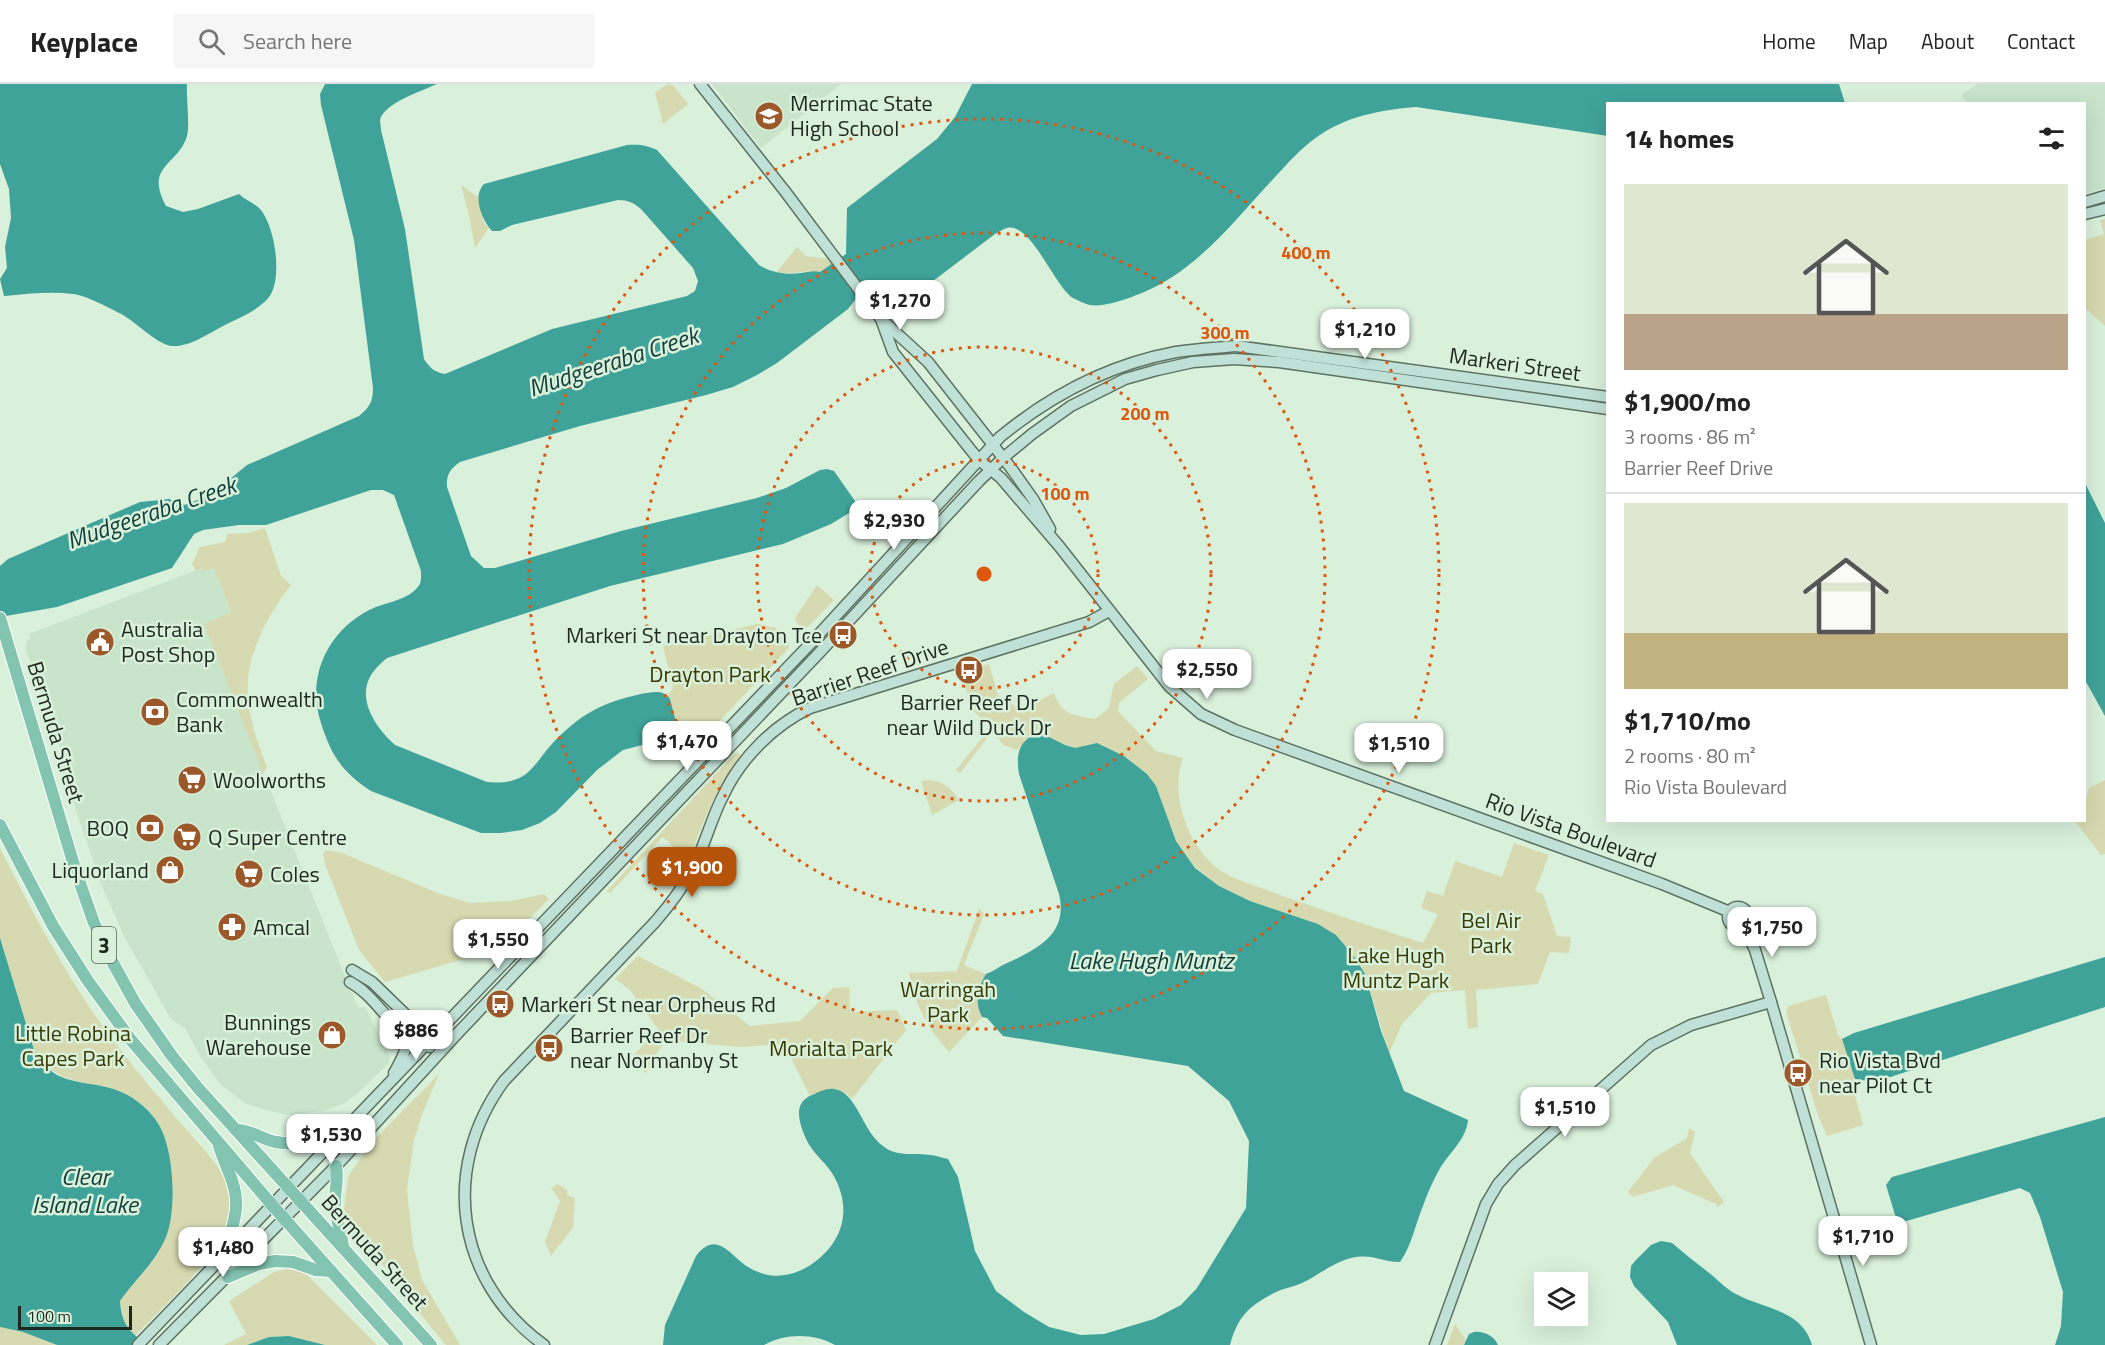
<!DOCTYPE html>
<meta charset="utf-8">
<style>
:root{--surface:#fff;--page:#f6f6f6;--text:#222;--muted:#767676;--line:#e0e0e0;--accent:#b45309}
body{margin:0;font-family:"Titillium Web",sans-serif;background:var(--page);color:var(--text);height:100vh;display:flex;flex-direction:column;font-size:22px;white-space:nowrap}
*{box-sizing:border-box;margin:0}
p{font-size:20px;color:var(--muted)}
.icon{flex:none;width:33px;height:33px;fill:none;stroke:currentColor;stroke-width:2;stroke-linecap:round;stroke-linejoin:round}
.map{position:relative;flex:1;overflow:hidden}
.panel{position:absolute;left:1606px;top:18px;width:480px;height:720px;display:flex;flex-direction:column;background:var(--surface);border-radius:0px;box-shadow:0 6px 24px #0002}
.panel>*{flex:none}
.buttons{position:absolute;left:1534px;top:1188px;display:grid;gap:12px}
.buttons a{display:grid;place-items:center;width:54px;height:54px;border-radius:0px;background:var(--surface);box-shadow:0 6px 24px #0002;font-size:30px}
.scale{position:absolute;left:18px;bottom:15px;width:114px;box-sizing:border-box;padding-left:6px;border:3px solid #1f2820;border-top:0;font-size:16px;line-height:21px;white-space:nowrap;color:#1f2820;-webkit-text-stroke:4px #d9f0db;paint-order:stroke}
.price{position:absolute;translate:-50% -51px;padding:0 14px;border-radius:12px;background:#fff;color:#222;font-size:20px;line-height:39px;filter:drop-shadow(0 2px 3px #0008)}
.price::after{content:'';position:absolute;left:50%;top:36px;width:18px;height:14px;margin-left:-9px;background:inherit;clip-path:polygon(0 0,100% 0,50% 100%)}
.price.on{background:var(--accent);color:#fff}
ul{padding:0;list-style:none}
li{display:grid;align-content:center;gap:12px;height:318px;padding:0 18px}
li+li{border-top:2px solid var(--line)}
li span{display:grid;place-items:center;height:186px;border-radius:0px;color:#555}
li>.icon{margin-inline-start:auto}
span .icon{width:108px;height:108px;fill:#fffc;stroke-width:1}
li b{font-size:26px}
h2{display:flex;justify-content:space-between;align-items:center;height:72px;padding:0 18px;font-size:26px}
header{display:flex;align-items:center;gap:36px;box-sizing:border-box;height:84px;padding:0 30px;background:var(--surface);border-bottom:2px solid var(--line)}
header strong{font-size:28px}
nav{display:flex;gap:33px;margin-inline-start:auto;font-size:21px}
.search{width:420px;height:54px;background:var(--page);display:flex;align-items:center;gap:15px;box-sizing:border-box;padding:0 21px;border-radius:0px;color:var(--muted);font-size:22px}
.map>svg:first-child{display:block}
</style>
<header>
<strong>Keyplace</strong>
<div class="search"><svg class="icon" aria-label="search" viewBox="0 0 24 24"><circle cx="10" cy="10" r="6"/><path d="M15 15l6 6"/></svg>Search here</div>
<nav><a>Home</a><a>Map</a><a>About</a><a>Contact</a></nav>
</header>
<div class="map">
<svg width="2105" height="1261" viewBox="0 0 2105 1261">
<rect width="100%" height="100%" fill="#d9f0db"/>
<!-- built -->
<g fill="#c8e4cb">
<path d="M712,0h129l-80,64z"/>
<path d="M1978,0h127v104l-20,6v-90l-118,-1 -6,-8z"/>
<path d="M214,483l17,46 -27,11 150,375 5,9 6,-1 25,49 -2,8 -30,29 -13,10 -22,8 -36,4 -25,-6 -17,-6 -24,-18 -20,-27 -16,-30 -14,-9 -47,-83 -23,-52 -40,-118 4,-6 -39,-110 1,-9 4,-2 -2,-5 173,-66z"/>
</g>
<!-- green -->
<g fill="#d7dab0">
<path d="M668,0l6,2 14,18 -25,20 -8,-32z"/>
<path d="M461,101l17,12 6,26 5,5 -14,20 -6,-33z"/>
<path d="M2105,135v107l-20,-18v-68l19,-6 -4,-14z"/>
<path d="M797,163l9,9 23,3 3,5 -12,8c-14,-3 -29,3 -44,1z"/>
<path d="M265,444l16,48 10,9c-23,29 -46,71 -43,110 1,25 10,49 19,72l-4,6 -59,-149 27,-12 -17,-44 -11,3 -1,-3 -6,3 -4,-7 8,-17 25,-5 2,-8 22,-1z"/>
<path d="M817,501l17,15 -26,27c-6,1 -12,-3 -13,-9z"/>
<path d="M757,540l19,4 12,10 1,10 -103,108 -14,-14 5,-7 -9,-40 5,-7 -10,-42z"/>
<path d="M989,580l9,31 23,15 33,-17c7,22 20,22 41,26l14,-11 5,-24 23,-18 11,13 -29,24 -1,8 38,40 27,7c-14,38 6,93 40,114 18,11 41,16 60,24 46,16 93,32 140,47l15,-29 -15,-5 -1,-4 5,-14 16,5 12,-35 47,16 12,-34 35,12 -14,36 8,3 14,42 14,1 -2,16 -19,-1 -12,32 -62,6 2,37 -10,2 -3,-39 -34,3 -29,31 -13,29 -24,-79 -12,-19 -17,-20 -18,-11 -68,-23 -31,-15 -24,-19 -19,-26 -20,-55 -9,-12 -23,-18 -27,-13 -22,5 -17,-6 -29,-6 -11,14 -15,-5 -10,-14 -33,42 -4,-3 34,-42 -18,-19 -10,-35 9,-3v-2z"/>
<path d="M736,668l5,3c-26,35 -37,65 -53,106l-25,-24 -53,56 -3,-2z"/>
<path d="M929,696c14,1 22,8 30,20l-27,15 -11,-34z"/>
<path d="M2105,696v74l-4,1 -26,-34 10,-1v-16l4,-16z"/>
<path d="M0,764c26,52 54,105 86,154 29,44 64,85 98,125 20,23 51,51 47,85 -5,39 -68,94 -96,124l-11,-14 -4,-21c15,-22 36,-39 46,-64 2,-7 2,-15 3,-22 4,-34 5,-79 -21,-105 -9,-10 -27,-18 -40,-23 -5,-2 -12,-1 -18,-3 -29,-6 -38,-10 -56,-34l-34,-112z"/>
<path d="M325,766l17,3 98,41 30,9 41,-2 33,-7 5,5 -53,53h-8l-103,30 -26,-32 -33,-83 -3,-12z"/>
<path d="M979,825l5,5 -20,51 22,9c-8,13 -12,29 -4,43l-33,35c-21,-23 -35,-48 -40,-79l48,-2z"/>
<path d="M638,872l64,33 48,37 50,-5 33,-33 16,-1 1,25 47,-2 9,20 -54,69 -6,-6h-31l-5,3 -26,-52 -44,3 -74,-7 -16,23 1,2 -5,8 -16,-14 28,-30 -28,-39 -15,-11z"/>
<path d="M1826,911l12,40 4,4 13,40 -3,5 11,41 -36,11 -8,-18 -33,-106 2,-5 4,-2z"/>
<path d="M439,990l-17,40 -8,26 -7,50 6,55 9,35 38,65h-14l-39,-47 -12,-20 -32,-34 -19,-35 4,-32 6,-9 18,-26z"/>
<path d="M1689,1044l6,4 -5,21 34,49 -6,5 -2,-3 -43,-19 -40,12 -5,-5 26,-34 33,-20z"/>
<path d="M558,1100l9,6v5l8,3 -2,30 -22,28 -6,-14 15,-41 -9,-13z"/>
<path d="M287,1185l11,2 9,4 70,70h-52l-36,-9 -20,1 -22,8h-23l22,-11 -17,-33 45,-29z"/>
<path d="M1455,1240l11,16 -2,5h-17z"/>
<path d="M0,1243l23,5 34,13h-57z"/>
</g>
<!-- water -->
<g fill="#40a39a">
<path d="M0,0h187c-1,13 3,41 0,52 -9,30 -43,29 -21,70l17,6 15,-3 41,-15c6,6 17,10 22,16 14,18 22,68 8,87 -11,14 -31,21 -46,29 -15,8 -34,21 -50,20 -14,0 -36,-23 -50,-31 -11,-6 -38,-20 -50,-21 -23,-3 -46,0 -69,2l-4,-17 7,-11 -2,-21 6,-29 -2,-29 -9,-25z"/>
<path d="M325,0h112c-15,7 -53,19 -57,36 0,3 1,6 1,10l24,99 19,130c6,9 10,13 21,15l107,-45 135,-33 8,-5 3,-10 -5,-13 -52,-59c-7,-6 -13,-9 -23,-9l-106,25 -12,6h-8c-10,-11 -20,-35 -8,-47l143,-39c12,-1 20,0 30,5l102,115c13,8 27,10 42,8 7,-1 12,-3 19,-1l26,-18 1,-46 90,-69 18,-22 17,-33h867l6,19 -237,1v32l-192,-29c-35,3 -70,9 -99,30 -16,11 -29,26 -42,40 -42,45 -81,98 -141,119 -12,5 -32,11 -44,9 -5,-1 -13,-5 -17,-7 -19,-12 -42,-76 -66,-70 -4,1 -8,4 -12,6l-83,63 -30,-3 -10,-5 -17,11 -7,9 -71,54 -20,12 -24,12 -27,8 -126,31 -120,36c-10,7 -14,13 -13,25l24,69 13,12h11l126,-37 136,-33 29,-10 34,-18 7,-1 7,2 21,30 -1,9 -23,14 -48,20 -173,42 -223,72c-7,6 -14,12 -18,21 -11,24 9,51 26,66l92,37c13,1 24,1 36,-6 11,-7 19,-21 28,-31 28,-30 49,-42 90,-51 10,-2 23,-5 29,5l8,31 -6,12 -7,-3 -42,11 -26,20 -41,42 -16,11 -18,7 -21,3h-20l-110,-42c-29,-19 -40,-36 -50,-68 -16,-48 9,-97 55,-116 13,-5 32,-8 41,-19 5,-5 4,-10 4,-17l-27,-76 -11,-5h-12l-105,35h-27l-36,5 -9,4 -22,34 -115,39 -57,10v-51l8,-7 132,-57 29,-3 15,6 9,-3 20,-9 34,-28 112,-49c10,-8 14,-14 14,-28l-19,-148 -33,-135 -1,-11z"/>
<path d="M2085,399l20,40v193l-20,-36z"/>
<path d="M1037,650l12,3 16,8 10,3 22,-5 27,13 23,18 9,12 20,55 19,27 24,18 31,15 68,23 18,11 17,20 12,19 16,57 23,60 64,29c-2,21 -21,34 -30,52 -6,11 -11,22 -15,34 -8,19 -11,39 -23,56 -19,0 -28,-9 -49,-4 -19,5 -32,17 -49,25 -8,4 -18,5 -26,9 -27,14 -38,24 -46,53h-395c-21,-12 -50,-12 -71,0h-101l2,-20 31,-69c21,-27 34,0 52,11 21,13 43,11 64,-3 32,-22 41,-57 20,-91 -7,-11 -19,-20 -25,-32 -8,-18 -15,-38 5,-46 7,-3 15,-7 22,-6 23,3 28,42 49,57 15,12 30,6 47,9 6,0 12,3 18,4l10,18 17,74 21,40 28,21 25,15 32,8 23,-1 50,-15 27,-14 16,-17 49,-80 3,-67 -20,-40 -41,-35 -185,-30 -16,-18 -5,-1c-8,-14 -4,-30 4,-43 6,-2 11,-6 17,-9 32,-15 66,-29 56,-71l-40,-120c-3,-17 -1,-34 18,-40z"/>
<path d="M0,854l34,112c7,9 14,21 25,26 20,9 43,7 62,16 15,6 30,19 38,33 15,25 18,85 7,112 -10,25 -31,42 -46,64 2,24 8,28 26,44h-89l-34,-13 -23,-5z"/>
<path d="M2105,873v50l-230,75 -20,-3 -13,-40 12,-6z"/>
<path d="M2105,1033v228h-50l6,-19 2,-34 -23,-75 -10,-24 -10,-5 -117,34 -8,-7 -9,-30 6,-8z"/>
<path d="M1661,1157l11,2c12,10 24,20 36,29 9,7 17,16 26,21 28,16 68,16 78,52h-135l-9,-23 -34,-36 -4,-9 1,-11 4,-5 16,-16z"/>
<path d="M1474,1248c10,-1 20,4 24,13h-34l5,-11z"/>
<path d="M289,1252l36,9h-78l22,-8z"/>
</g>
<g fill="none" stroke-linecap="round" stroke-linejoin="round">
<!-- secondary casing -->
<g stroke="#5e7261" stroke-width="13">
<g id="secondary">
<path d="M700,0l84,106 97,129 47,43 83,106 22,31 17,30"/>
<path d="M2085,118l20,-6"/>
<path d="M2085,130l20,-5"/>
<path d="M881,235l12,33 77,97 9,11 22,18 58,68 110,140 32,28 34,16 427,154 68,28"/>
<circle cx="1738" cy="833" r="10"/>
<path d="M1743,841l12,25 16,52 100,343"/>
<path d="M352,886l20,12 63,61"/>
<path d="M350,898c31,17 44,57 80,65"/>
<path d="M394,989c7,-13 16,-26 10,-40"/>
<path d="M138,1261l672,-701 190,-207c51,-42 111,-73 176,-85 20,-3 40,-4 60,-6l372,51"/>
<path d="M159,1261l177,-179 119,-130 365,-384 159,-171 24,-23 29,-24 39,-28 54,-27 32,-9 36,-8 41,-3 45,3 329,47"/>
<path d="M544,1261c-89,-64 -104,-177 -40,-264l151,-159c14,-16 27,-33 37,-52 13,-24 19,-52 32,-76 17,-36 50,-69 86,-86l279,-86 20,-11"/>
<path d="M1435,1261l51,-141 12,-20 17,-19 136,-120 40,-20 80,-23"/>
</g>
</g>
<!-- primary casing -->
<g stroke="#fff" stroke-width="14">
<g id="primary">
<path d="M0,534l76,254 18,51 19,40 22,40 37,53 26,32 233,257"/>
<path d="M0,741l53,101 35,55 43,59 141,165 125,140"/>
<path d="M236,1046c16,0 25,9 40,12 30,6 51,-12 77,-21"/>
<path d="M219,1062c6,20 19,40 17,62 -1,16 -8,30 -10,46"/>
<path d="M336,1082c3,14 -2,26 -1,39 1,15 7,28 8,43"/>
<path d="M228,1193l31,-13 16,-3 18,1 23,8 15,1"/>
</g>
</g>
<!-- secondary -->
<use href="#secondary" stroke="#c0e1d7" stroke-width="10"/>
<!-- primary -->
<use href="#primary" stroke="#82c4af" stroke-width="12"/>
</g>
<!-- distance rings -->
<g fill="none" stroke="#de570d" stroke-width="3" stroke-dasharray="3 6">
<circle cx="984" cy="490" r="114"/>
<circle cx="984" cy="490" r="227"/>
<circle cx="984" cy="490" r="341"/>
<circle cx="984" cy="490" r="455"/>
</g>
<!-- icons -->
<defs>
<g id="school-disc" transform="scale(1.5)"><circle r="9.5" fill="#9c5829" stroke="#d9f0db"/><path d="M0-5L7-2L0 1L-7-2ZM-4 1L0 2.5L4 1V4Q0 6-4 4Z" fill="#fff"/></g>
<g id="bus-disc" transform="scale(1.5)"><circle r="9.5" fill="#9c5829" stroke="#d9f0db"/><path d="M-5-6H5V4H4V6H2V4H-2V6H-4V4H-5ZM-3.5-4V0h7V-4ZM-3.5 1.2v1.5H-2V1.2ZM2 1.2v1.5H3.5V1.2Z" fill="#fff"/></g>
<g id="civic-disc" transform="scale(1.5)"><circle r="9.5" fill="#9c5829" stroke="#d9f0db"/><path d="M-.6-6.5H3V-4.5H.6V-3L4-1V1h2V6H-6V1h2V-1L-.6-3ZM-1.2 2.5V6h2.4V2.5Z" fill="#fff"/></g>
<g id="bank-disc" transform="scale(1.5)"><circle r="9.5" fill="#9c5829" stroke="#d9f0db"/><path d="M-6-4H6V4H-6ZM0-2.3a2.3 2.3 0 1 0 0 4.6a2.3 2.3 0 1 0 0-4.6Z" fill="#fff"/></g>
<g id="supermarket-disc" transform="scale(1.5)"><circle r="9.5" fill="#9c5829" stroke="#d9f0db"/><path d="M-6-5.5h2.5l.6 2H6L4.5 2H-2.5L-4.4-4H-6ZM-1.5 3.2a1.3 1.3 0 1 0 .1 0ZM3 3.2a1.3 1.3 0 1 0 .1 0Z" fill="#fff"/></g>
<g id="shop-disc" transform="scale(1.5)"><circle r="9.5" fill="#9c5829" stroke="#d9f0db"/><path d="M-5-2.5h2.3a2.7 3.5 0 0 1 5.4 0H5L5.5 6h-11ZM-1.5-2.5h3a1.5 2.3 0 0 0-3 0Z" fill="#fff"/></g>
<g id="pharmacy-disc" transform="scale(1.5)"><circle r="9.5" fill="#9c5829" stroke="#d9f0db"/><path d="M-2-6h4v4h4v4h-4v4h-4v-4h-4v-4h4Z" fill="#fff"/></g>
</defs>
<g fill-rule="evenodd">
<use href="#school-disc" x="769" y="32"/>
<use href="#bus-disc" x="843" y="551"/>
<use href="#civic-disc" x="100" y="558"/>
<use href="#bus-disc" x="969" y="586"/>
<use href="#bank-disc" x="155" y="628"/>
<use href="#supermarket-disc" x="192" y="696"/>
<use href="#bank-disc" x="150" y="744"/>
<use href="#supermarket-disc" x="187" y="753"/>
<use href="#shop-disc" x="170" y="786"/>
<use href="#supermarket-disc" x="249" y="790"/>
<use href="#pharmacy-disc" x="232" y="843"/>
<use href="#bus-disc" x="500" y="920"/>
<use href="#shop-disc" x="332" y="951"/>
<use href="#bus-disc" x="549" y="964"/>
<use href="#bus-disc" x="1798" y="989"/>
</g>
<g text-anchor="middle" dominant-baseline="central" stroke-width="5" stroke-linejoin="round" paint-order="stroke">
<!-- shield labels -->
<rect fill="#d9f0db" stroke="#576458" stroke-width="1.5" x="92" y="843" width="24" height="36" rx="4.5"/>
<g font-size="21" font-weight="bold" fill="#1f2820">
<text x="104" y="861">3</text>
</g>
<!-- poi labels -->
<g font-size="22" fill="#1f2820" stroke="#d9f0db" text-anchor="start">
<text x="790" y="19">Merrimac State<tspan x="790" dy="25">High School</tspan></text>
<text x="121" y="545">Australia<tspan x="121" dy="25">Post Shop</tspan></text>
<text x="822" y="551" text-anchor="end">Markeri St near Drayton Tce</text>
<text x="176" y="615">Commonwealth<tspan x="176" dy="25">Bank</tspan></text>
<text x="969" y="618" text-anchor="middle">Barrier Reef Dr<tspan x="969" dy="25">near Wild Duck Dr</tspan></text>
<text x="213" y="696">Woolworths</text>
<text x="129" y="744" text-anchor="end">BOQ</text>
<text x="208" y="753">Q Super Centre</text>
<text x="149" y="786" text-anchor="end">Liquorland</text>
<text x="270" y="790">Coles</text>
<text x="253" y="843">Amcal</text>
<text x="521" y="920">Markeri St near Orpheus Rd</text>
<text x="311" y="938" text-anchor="end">Bunnings<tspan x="311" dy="25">Warehouse</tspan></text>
<text x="570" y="951">Barrier Reef Dr<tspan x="570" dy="25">near Normanby St</tspan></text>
<text x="1819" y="976">Rio Vista Bvd<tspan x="1819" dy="25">near Pilot Ct</tspan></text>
</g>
<!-- street labels -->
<g font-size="22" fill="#1f2820" stroke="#d9f0db">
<text transform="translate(1515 280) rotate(8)">Markeri Street</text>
<text transform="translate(870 588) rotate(-19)">Barrier Reef Drive</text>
<text transform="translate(56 648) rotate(73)">Bermuda Street</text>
<text transform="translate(1571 746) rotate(20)">Rio Vista Boulevard</text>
<text transform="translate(375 1168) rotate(48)">Bermuda Street</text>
</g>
<!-- park labels -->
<g font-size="22" fill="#393a00" stroke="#d9f0db">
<text x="710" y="590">Drayton Park</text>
<text x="1491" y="836">Bel Air<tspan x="1491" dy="25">Park</tspan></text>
<text x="1396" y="871">Lake Hugh<tspan x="1396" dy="25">Muntz Park</tspan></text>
<text x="948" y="905">Warringah<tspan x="948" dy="25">Park</tspan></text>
<text x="73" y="949">Little Robina<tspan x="73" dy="25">Capes Park</tspan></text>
<text x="831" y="964">Morialta Park</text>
</g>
<!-- water labels -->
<g font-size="24" font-style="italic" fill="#0f3d39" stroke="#d9f0db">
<text transform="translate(613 277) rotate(-18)">Mudgeeraba Creek</text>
<text transform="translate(151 428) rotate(-19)">Mudgeeraba Creek</text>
<text x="1151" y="876">Lake Hugh Muntz</text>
<text x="85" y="1092">Clear<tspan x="85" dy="28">Island Lake</tspan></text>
</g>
</g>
<circle cx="984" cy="490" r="9" fill="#de570d" stroke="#d9f0db" stroke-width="3"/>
<g font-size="18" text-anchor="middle" font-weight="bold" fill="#de570d" stroke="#d9f0db" stroke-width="5" stroke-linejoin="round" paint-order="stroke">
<text x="1306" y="175">400 m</text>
<text x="1225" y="255">300 m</text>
<text x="1145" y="336">200 m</text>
<text x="1065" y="416">100 m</text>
</g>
</svg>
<div class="buttons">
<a><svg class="icon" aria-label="layers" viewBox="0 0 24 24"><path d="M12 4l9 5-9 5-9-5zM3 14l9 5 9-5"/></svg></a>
</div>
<div class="scale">100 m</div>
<b class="price" style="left:900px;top:247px">$1,270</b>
<b class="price" style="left:1365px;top:276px">$1,210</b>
<b class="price" style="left:894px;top:467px">$2,930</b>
<b class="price" style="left:1207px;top:616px">$2,550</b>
<b class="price" style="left:687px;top:688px">$1,470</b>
<b class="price" style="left:1399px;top:690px">$1,510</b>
<b class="price on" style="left:692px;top:814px">$1,900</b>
<b class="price" style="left:1772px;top:874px">$1,750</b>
<b class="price" style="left:498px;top:886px">$1,550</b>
<b class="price" style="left:416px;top:977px">$886</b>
<b class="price" style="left:1565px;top:1054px">$1,510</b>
<b class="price" style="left:331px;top:1081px">$1,530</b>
<b class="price" style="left:1863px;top:1183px">$1,710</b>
<b class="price" style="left:223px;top:1194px">$1,480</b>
<section class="panel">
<h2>14 homes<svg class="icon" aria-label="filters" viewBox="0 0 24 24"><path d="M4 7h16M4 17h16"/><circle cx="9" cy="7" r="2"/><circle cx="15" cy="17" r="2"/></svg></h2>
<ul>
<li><span style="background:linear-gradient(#dfe7d0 70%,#b9a48a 0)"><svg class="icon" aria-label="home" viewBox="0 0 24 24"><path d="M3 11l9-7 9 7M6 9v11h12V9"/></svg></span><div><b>$1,900/mo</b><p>3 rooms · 86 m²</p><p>Barrier Reef Drive</p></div></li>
<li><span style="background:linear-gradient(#dfe7d0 70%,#c2b280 0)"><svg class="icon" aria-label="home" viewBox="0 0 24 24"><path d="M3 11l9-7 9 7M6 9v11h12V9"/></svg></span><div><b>$1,710/mo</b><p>2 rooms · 80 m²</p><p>Rio Vista Boulevard</p></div></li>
</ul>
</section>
</div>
